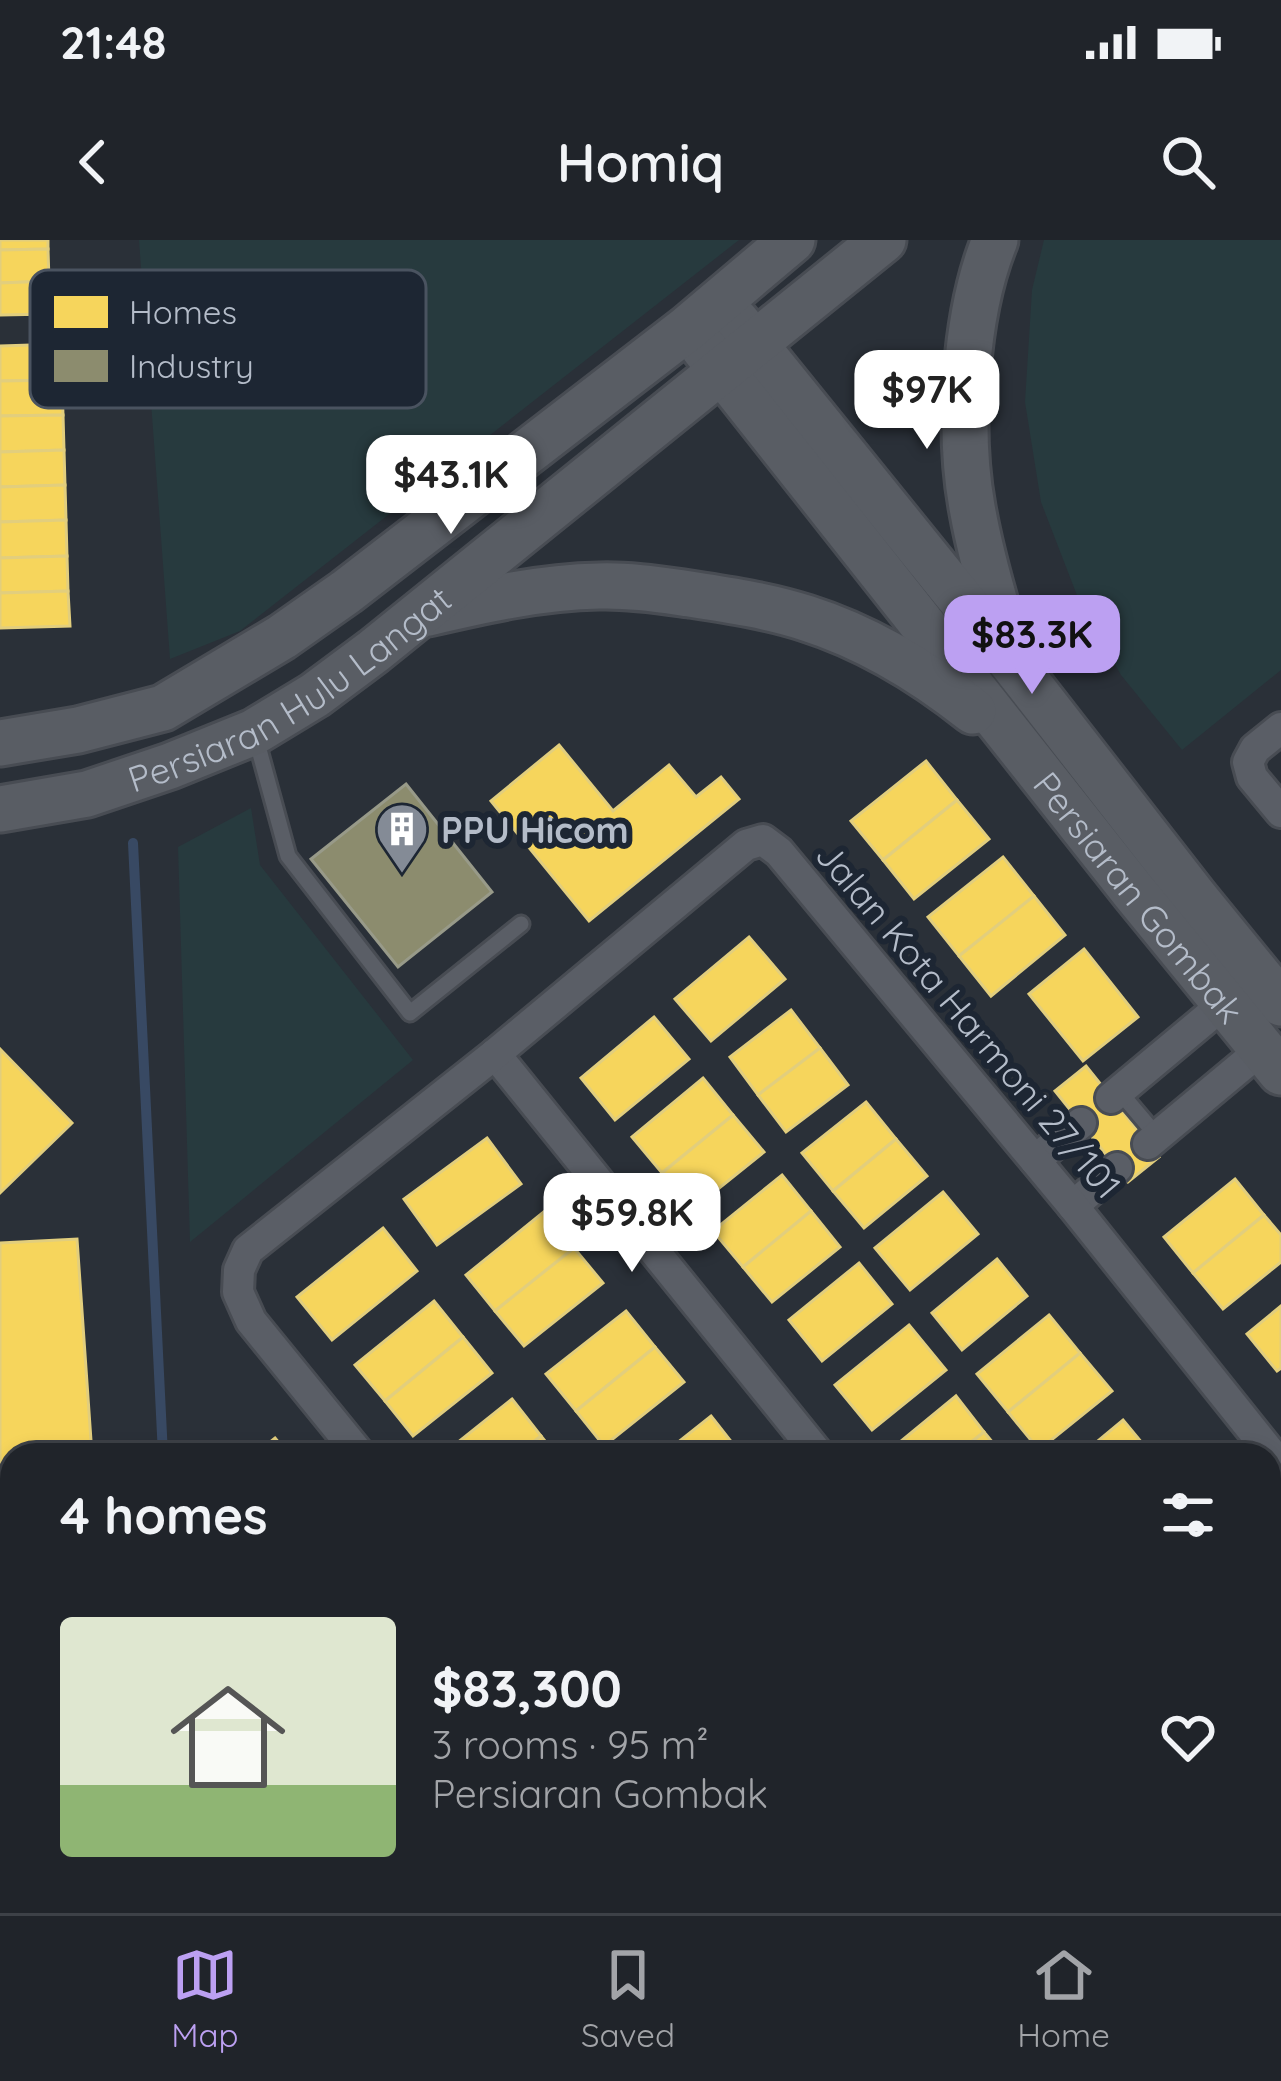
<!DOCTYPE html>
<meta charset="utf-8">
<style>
:root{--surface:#20242a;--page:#282c32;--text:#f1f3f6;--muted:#a2a4a8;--line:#3d4147;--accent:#bca0f2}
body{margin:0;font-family:Quicksand,sans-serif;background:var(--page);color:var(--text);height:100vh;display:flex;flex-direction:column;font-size:45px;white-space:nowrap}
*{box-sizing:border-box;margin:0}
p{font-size:39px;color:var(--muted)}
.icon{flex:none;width:66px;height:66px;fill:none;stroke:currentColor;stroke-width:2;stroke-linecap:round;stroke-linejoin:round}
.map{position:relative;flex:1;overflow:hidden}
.sheet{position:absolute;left:0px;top:1203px;width:1281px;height:471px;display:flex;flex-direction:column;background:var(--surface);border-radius:36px 36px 0 0;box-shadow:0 6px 18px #0003,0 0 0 3px var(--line)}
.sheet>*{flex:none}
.price{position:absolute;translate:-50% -102px;padding:0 27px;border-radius:24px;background:#fff;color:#222;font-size:39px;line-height:78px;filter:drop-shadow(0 3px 6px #0008)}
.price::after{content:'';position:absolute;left:50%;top:72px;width:36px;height:27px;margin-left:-18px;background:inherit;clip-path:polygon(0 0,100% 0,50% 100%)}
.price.active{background:var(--accent);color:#111}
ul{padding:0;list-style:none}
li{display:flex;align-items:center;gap:36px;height:300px;padding:0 60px}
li+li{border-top:3px solid var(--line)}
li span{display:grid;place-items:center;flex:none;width:336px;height:240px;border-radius:12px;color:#555}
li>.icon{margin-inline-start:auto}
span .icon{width:144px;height:144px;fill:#fffc;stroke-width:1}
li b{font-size:51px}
h2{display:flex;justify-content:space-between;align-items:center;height:144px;padding:0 60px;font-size:51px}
.status{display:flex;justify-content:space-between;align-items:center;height:84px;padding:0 60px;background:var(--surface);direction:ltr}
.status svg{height:33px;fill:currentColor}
header{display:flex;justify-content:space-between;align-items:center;height:156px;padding:0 60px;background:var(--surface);font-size:54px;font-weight:600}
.tab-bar{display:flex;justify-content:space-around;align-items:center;height:168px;border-top:3px solid var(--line);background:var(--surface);font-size:33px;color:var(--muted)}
.tab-bar a{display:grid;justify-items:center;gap:6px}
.tab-bar .active{color:var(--accent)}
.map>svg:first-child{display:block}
</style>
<div class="status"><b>21:48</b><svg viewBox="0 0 49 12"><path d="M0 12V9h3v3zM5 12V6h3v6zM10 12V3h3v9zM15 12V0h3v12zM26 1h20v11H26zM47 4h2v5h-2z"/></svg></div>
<header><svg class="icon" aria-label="back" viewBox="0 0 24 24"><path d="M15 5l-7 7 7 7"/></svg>Homiq<svg class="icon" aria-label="search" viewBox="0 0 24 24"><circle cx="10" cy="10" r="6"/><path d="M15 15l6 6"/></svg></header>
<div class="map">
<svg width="1281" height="1673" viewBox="0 0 1281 1673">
<rect width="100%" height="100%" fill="#2a3038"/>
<!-- green -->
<g fill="#273a3e">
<path d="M139,0h600l-499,391 -70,28z"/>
<path d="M1044,0h237v430l-99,80 -61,-75 -41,-72 -39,-101 -16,-100 7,-112z"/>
<path d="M251,568l9,57 153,195 -223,182 -12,-395z"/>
<path d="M0,1408l12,15v239h146l-13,11h-145z"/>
</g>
<!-- homes -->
<g fill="#f6d55c" stroke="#e2ce7d" stroke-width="3">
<path d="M0,0h48v9l-48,1z"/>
<path d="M48,9l1,32 -49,2v-33z"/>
<path d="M49,41l1,33 -50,1v-32z"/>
<path d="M61,104l1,36 -62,1v-35z"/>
<path d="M62,140l1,35 -63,1v-35z"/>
<path d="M63,175l1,35 -64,2v-36z"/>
<path d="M64,210l1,35 -65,2v-35z"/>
<path d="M65,245l1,35 -66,2v-35z"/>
<path d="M66,280l1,36 -67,2v-36z"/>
<path d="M67,316l1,35 -68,2v-35z"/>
<path d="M68,351l2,35 -70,2v-35z"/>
<path d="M559,505l54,66 56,-46 27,32 25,-20 18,22 -150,122 -98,-120z"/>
<path d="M926,521l31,39 -74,60 -32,-39z"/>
<path d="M957,560l32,39 -75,60 -31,-39z"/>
<path d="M1003,617l31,39 -75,60 -31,-39z"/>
<path d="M1034,656l31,39 -74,61 -32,-40z"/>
<path d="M749,697l36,42 -74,62 -36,-42z"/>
<path d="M1084,709l54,68 -55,44 -54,-67z"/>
<path d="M791,770l29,38 -62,47 -28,-38z"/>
<path d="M654,777l35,42 -74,61 -34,-42z"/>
<path d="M820,808l28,37 -62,47 -28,-37z"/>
<path d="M0,809l72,74 -72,70z"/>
<path d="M1086,826l73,91 -31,25 -73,-91z"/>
<path d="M703,838l30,37 -71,58 -30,-36z"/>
<path d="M866,862l30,37 -63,52 -31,-38z"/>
<path d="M733,875l31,37 -72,58 -30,-37z"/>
<path d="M487,898l34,46 -84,61 -33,-46z"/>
<path d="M896,899l31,37 -63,52 -31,-37z"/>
<path d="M782,935l29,36 -68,56 -30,-36z"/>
<path d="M1235,939l29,36 -71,58 -29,-36z"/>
<path d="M943,952l35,42 -68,56 -35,-42z"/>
<path d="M545,971l29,37 -79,63 -29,-36z"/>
<path d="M811,971l29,36 -68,55 -29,-35z"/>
<path d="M1264,975l17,20v27l-58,47 -30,-36z"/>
<path d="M383,988l34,43 -85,69 -35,-43z"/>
<path d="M77,999l15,216h-80v38l-12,1v-251z"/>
<path d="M574,1008l29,35 -79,63 -29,-35z"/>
<path d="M997,1019l30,37 -65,54 -30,-37z"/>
<path d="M859,1023l33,41 -70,57 -33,-41z"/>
<path d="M434,1061l29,36 -78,64 -30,-36z"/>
<path d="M1281,1066v62l-4,3 -30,-37z"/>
<path d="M626,1071l29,36 -79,64 -30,-37z"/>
<path d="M1049,1075l31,38 -72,59 -31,-38z"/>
<path d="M909,1085l37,45 -74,60 -37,-45z"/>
<path d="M463,1097l29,36 -79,63 -28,-35z"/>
<path d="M655,1107l29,35 -80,64 -28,-35z"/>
<path d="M1080,1113l32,38 -73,59 -31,-38z"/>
<path d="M956,1156l28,36 -29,23h-63l-3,-4z"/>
<path d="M512,1159l29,37 -24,19h-75z"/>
<path d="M711,1176l29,37 -3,2h-75z"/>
<path d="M1123,1180l29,35h-71z"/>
<path d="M984,1192l19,23h-48z"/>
<path d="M541,1196l15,19h-39z"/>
<path d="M275,1198l14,17h-35z"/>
<path d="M1281,1351v60l-12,10v-60z"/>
<path d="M1281,1411v61l-12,10v-61z"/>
<path d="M1271,1509l10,13v44l-12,10z"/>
<path d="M518,1662h52l-14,11h-29z"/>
<path d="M570,1662h73l-14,11h-73z"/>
<path d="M789,1662h33l-14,11h-10z"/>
<path d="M873,1662h45l9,11h-67z"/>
<path d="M972,1662h44l-14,11h-21z"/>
</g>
<!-- industry -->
<path fill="#8c8c6e" stroke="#989a89" stroke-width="3" d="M406,544l86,108 -94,75 -87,-108z"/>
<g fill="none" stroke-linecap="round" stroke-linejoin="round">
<!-- stream -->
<g stroke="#384963" stroke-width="10">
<path d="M133,603l30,612"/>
<path d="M421,1662l9,11"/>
</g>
<!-- lane casing -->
<g stroke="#484c53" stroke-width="21">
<g id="lane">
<path d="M255,495l33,121 122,157 111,-89"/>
<path d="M1119,851l38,45"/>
</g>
</g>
<!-- street casing -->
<g stroke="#484c53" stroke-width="36">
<g id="street">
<path d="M1281,488l-26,21 -7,13 4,15 29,35"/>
<path d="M495,814l324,401"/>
<path d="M1111,858l115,-96"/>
<path d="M1148,904l114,-95"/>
<path d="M1035,920l46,-37"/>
<path d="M1073,966l44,-38"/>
<path d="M360,1215l-109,-134 -13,-29 1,-22 9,-20 247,-196 251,-209 17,-5 16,12 294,354 208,260"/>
<path d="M0,1352l12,4"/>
<path d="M1269,1626l12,15"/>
<path d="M308,1662l10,11"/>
<path d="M722,1662l9,11"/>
<path d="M1112,1673l13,-11"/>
</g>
</g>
<!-- secondary casing -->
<g stroke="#484c53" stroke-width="51">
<g id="secondary">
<path d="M995,0c-30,73 -37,190 -23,267 8,46 21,91 35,136"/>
<path d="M736,81l278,344 182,234 85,104"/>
<path id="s1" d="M703,107l431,545 147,180"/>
<path d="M428,373c56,-13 113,-26 171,-27 30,-1 62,4 91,8 39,6 79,12 116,24 60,19 118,54 167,93"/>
<path d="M0,503l78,-13 85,-22 119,-71 64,-45 342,-264 104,-88"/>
<path id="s2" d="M0,569l87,-15 83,-28 84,-34 61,-37 59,-44 509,-411"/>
</g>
</g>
<!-- lane -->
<use href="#lane" stroke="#5a5e66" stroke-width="15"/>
<!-- street -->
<use href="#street" stroke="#5a5e66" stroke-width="30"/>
<!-- secondary -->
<use href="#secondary" stroke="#595d64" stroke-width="45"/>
</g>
<!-- icons -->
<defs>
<g id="building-pin" transform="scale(2.7)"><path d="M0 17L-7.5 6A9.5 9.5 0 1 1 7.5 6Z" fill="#848b96" stroke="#1d2633"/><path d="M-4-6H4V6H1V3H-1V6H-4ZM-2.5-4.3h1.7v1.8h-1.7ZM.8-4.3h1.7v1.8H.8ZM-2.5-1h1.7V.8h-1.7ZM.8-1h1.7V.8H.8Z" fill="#fff"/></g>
</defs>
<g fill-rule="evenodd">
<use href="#building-pin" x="402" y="589"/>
</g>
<g text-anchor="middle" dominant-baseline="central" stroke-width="12" stroke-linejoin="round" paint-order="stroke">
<!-- street labels -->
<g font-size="36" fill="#b4bcc9" stroke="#1d2633">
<text stroke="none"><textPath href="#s2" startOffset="318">Persiaran Hulu Langat</textPath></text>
<text stroke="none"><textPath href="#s1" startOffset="702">Persiaran Gombak</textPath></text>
<text transform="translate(969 780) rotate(50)">Jalan Kota Harmoni 27/101</text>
</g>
<!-- poi labels -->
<g font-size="36" font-weight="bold" fill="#b4bcc9" stroke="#1d2633" text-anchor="start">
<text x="441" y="589">PPU Hicom</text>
</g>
</g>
<!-- legend -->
<rect x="30" y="30" width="396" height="138" rx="18" fill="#1d2633" stroke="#4a5360" stroke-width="3"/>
<rect x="54" y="56" width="54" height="32" fill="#f6d55c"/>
<rect x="54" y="110" width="54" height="32" fill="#8c8c6e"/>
<g font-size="33" fill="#b4bcc9">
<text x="129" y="84">Homes</text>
<text x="129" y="138">Industry</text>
</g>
</svg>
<b class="price" style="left:927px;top:212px">$97K</b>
<b class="price" style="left:451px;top:297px">$43.1K</b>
<b class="price active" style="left:1032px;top:457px">$83.3K</b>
<b class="price" style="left:632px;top:1035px">$59.8K</b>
<section class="sheet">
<h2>4 homes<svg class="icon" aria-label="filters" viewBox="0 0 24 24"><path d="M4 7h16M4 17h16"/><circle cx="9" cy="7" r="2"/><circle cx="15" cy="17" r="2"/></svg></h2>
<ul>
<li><span style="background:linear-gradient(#dfe7d0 70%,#8fb573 0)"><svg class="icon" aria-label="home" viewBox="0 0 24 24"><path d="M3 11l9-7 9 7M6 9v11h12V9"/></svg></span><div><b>$83,300</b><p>3 rooms · 95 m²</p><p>Persiaran Gombak</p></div><svg class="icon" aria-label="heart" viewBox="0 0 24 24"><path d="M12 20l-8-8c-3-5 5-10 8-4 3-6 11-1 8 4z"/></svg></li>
</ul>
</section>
</div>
<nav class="tab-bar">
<a class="active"><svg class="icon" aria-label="map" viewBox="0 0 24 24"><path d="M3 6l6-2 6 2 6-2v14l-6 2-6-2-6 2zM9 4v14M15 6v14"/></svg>Map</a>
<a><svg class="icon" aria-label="saved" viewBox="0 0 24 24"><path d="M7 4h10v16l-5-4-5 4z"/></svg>Saved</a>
<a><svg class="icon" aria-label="home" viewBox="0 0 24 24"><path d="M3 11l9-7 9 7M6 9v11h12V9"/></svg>Home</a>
</nav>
